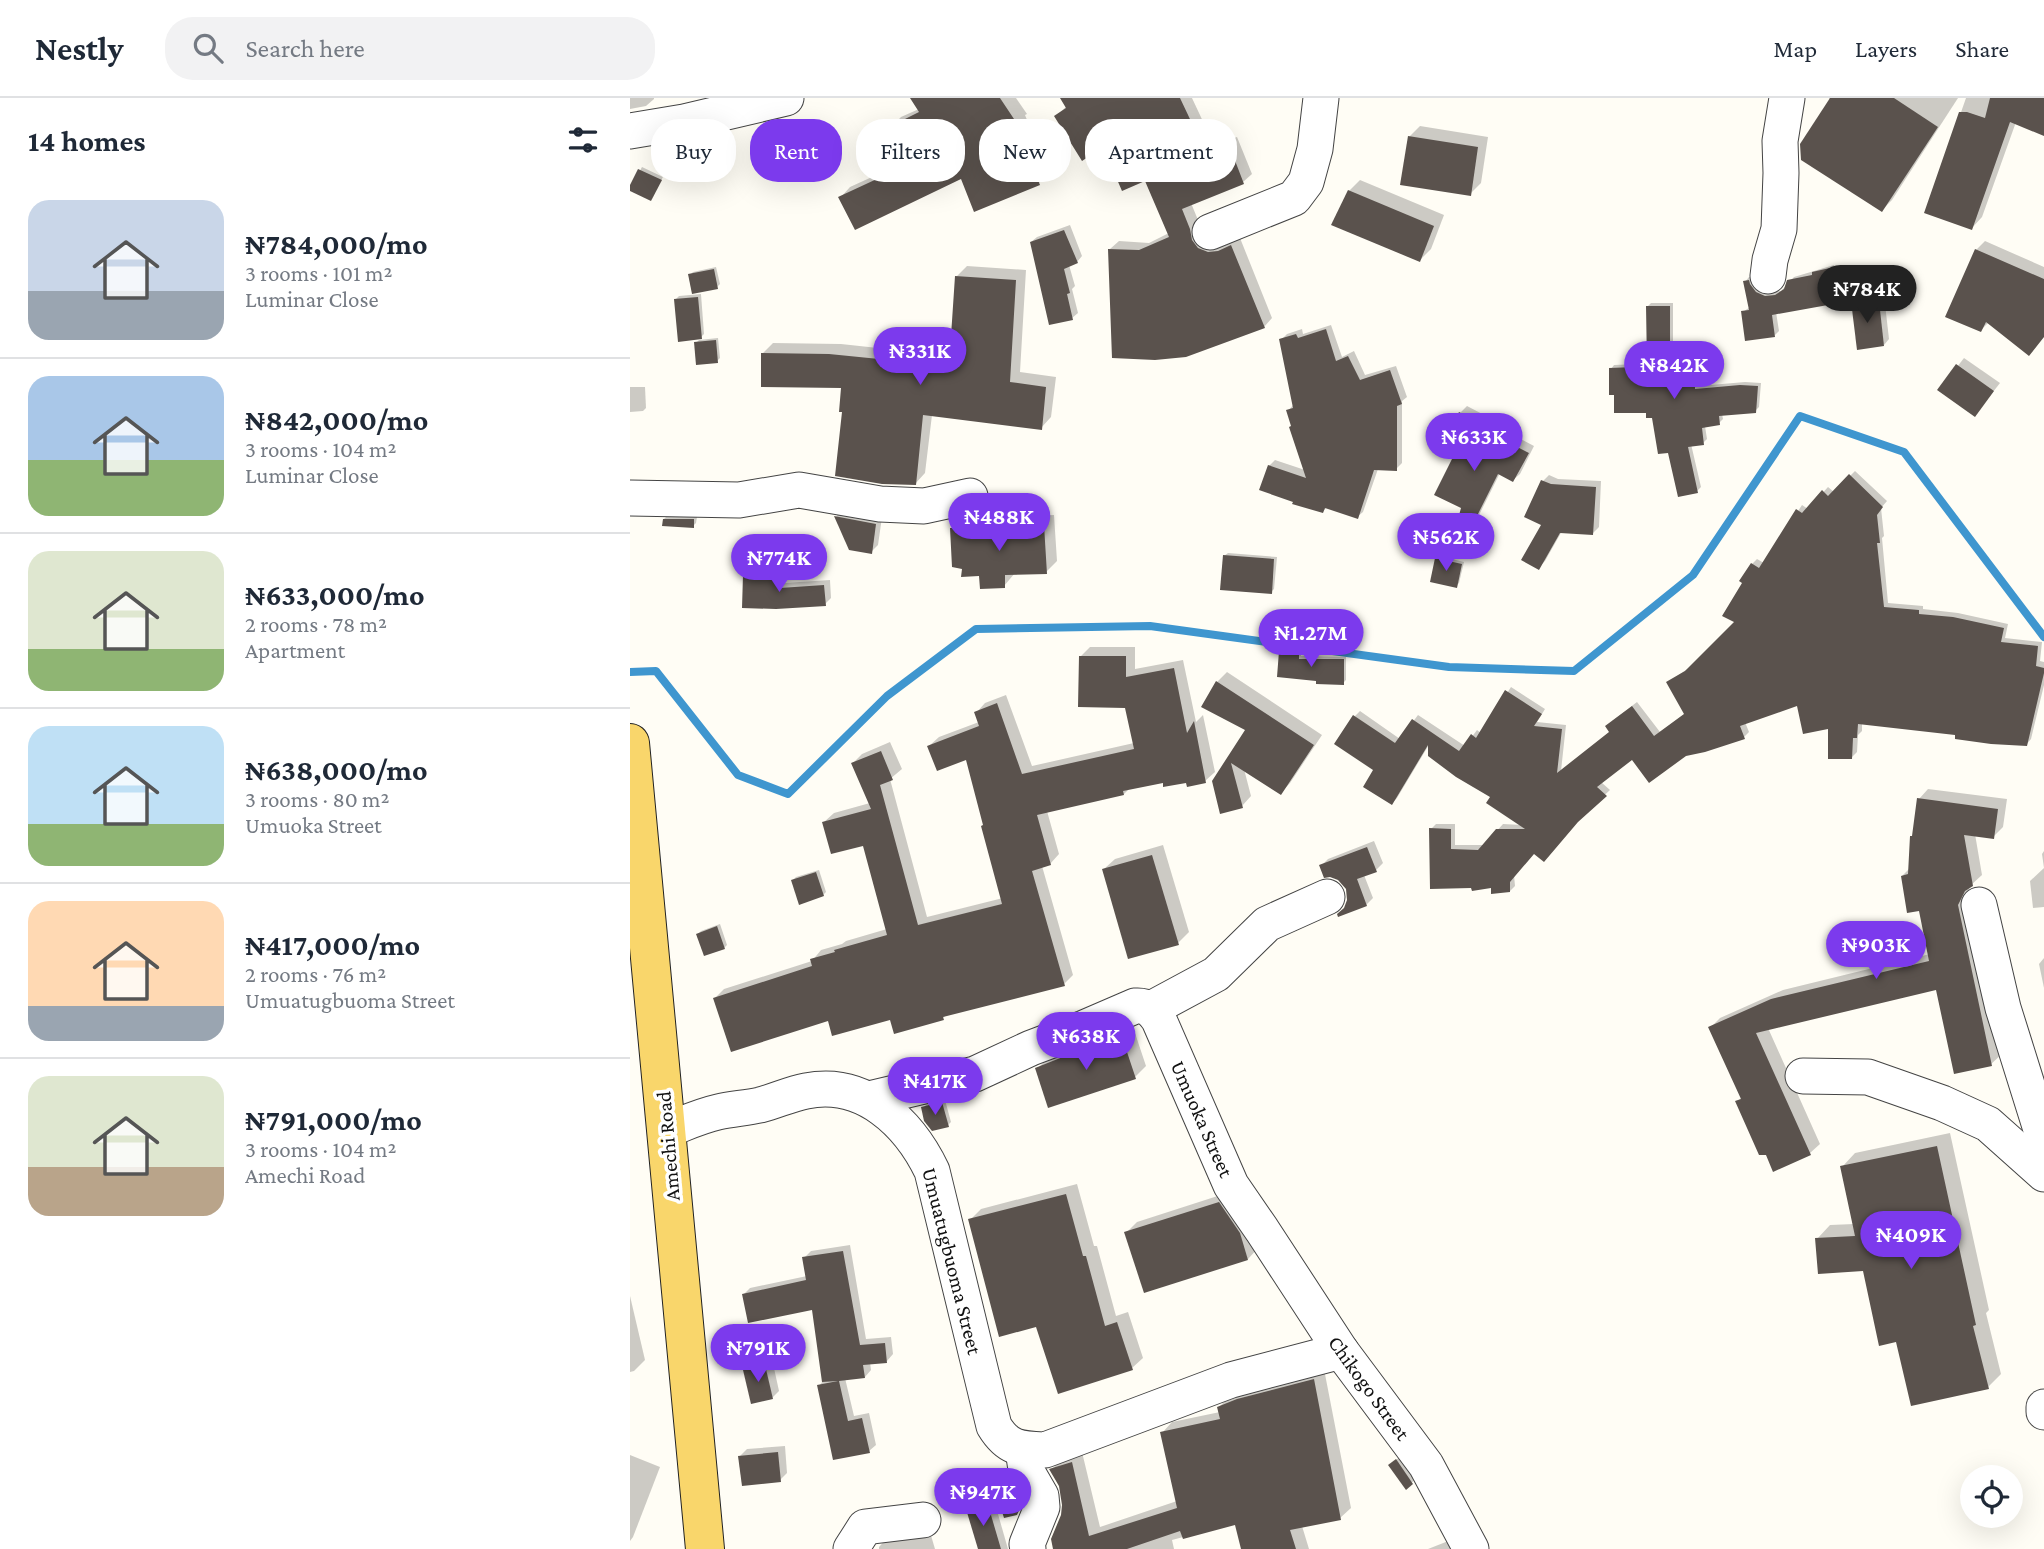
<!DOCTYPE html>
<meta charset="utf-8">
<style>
:root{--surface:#fff;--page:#f2f2f3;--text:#1f2937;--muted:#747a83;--line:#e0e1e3;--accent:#7c3aed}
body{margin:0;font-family:"Crimson Pro",serif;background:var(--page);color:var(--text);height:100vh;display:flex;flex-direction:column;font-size:26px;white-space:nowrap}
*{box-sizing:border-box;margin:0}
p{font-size:23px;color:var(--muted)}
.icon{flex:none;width:38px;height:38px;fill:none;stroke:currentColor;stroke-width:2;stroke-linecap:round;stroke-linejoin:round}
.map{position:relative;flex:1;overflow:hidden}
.drawer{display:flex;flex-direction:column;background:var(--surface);width:630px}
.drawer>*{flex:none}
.guide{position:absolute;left:21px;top:21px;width:665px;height:63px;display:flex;gap:14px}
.buttons{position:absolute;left:1330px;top:1367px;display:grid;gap:14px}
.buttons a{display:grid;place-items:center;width:63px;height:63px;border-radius:50%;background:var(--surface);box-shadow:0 7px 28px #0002;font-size:35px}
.price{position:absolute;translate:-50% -60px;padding:0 16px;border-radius:24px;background:var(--accent);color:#fff;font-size:23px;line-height:46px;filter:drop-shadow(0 2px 4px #0008)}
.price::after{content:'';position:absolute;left:50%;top:42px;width:21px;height:16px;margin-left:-10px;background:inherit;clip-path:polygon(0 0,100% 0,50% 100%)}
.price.active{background:#222;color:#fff}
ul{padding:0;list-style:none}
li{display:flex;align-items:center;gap:21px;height:175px;padding:0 28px}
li+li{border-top:2px solid var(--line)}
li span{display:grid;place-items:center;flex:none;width:196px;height:140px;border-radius:21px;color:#555}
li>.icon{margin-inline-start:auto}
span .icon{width:84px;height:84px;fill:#fffc;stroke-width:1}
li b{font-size:30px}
h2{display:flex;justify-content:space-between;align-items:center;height:84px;padding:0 28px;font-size:30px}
.pill{padding:0 24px;border-radius:28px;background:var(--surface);box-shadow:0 7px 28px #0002;font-size:24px;line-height:63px}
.pill.active{background:var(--accent);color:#fff}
header{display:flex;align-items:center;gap:42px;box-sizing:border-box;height:98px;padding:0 35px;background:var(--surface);border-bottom:2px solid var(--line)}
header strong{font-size:33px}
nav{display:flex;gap:38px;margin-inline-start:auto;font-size:24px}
.search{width:490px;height:63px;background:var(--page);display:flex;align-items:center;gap:18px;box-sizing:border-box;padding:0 24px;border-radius:28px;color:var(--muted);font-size:26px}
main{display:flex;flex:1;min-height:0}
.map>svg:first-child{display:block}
</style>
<header>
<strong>Nestly</strong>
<div class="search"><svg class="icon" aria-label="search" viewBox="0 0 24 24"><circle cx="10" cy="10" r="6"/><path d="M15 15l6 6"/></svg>Search here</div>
<nav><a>Map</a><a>Layers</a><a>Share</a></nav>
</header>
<main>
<section class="drawer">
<h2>14 homes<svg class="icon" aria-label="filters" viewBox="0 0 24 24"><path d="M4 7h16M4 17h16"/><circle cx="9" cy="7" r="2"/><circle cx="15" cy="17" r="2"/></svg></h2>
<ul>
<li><span style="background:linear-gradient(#c9d6e8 65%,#9aa5b1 0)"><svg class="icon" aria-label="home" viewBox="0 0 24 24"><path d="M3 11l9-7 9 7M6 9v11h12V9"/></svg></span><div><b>₦784,000/mo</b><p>3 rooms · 101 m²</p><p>Luminar Close</p></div></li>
<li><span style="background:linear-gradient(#a9c7e8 60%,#8fb573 0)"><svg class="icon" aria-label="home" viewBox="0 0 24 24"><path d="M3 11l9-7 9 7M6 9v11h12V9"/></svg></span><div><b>₦842,000/mo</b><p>3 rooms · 104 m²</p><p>Luminar Close</p></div></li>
<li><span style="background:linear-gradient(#dfe7d0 70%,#8fb573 0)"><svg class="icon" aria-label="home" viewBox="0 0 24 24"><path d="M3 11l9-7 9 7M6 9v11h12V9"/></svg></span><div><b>₦633,000/mo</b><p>2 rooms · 78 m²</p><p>Apartment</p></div></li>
<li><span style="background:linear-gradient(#bfe0f5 70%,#8fb573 0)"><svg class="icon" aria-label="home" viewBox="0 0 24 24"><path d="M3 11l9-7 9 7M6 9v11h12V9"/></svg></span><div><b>₦638,000/mo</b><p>3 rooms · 80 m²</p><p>Umuoka Street</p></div></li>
<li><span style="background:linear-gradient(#ffd9b3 75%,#9aa5b1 0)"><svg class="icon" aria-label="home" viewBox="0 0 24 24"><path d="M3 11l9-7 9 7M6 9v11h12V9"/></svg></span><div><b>₦417,000/mo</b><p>2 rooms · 76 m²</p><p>Umuatugbuoma Street</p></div></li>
<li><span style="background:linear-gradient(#dfe7d0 65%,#b9a48a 0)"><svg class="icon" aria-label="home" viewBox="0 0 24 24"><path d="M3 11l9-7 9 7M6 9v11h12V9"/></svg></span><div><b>₦791,000/mo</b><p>3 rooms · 104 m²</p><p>Amechi Road</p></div></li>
</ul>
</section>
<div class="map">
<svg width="1414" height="1451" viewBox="0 0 1414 1451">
<rect width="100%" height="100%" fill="#fffdf5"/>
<!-- shadow -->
<g fill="#0003">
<path d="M0,0h24v1l-8,7 -16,3z"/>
<path d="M282,0h104l11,16 -2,1 24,58 -10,10 -77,-7 -121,21 9,-10 57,-26 -16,-34 10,-10 18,-8z"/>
<path d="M432,0h130l22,47 23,-8 15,37 -9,8 -52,21 7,17 42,18 32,80 -8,9 -154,-78 9,-8 30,2 20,-10 -23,-54 -42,-34 -48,-29 11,-10z"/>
<path d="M1199,0h129l-66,102 -10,10z"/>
<path d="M1336,0h78v36l-28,-12 -34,95 -10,11 -46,-16z"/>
<path d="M790,28l68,11 -7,46 -11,11 -61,-57z"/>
<path d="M12,69l21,10 -12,22 -21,-10z"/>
<path d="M730,82l84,35 -13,34 -11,11 -71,-69z"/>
<path d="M440,127l12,31 -5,6 -8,3 6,21 -3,3 6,24 -6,5 -41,-76 6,-5z"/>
<path d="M1355,143l59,26v70l-55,-15 -8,8 -5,-80z"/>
<path d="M1204,167l9,32 -4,5 -63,10 3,19 -4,4 -32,-23 7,-5 -5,-25 4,-5h4l17,15 11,-1 13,-14z"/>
<path d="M337,168l59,4 -6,102 36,5 -5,40 -10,11 -109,-13 -7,58 -10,11 -71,-73 -1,-24 -81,-33 11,-11 68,1 111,12 4,-79z"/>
<path d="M86,169l4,17 -3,3 -27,-12 3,-3z"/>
<path d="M71,196l3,40 -3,3 -25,-38 3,-3z"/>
<path d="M1242,196l13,10 4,35 -5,6 -31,-44 6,-5z"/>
<path d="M1021,205h22v43h2l2,35 21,-1 1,6 46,-4 16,1 -2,24 -4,4 -33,3 1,5 -4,4 -14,3 2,13 -4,4 -12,1 10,43 -4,4 -28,-40 -16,-35 -38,-23 -4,-24 3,-4 25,-1 3,-3h7l-2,-54z"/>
<path d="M701,227l11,32 12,-6 11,24 31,-9 11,31 -5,4v62l-6,6h-18l-15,43 -6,5 -30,-10 -4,4 -54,-45 6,-6 30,10 -17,-59 6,-7 -13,-64 6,-6 15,-5 1,5z"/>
<path d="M88,240l2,20 -3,3 -21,-18 3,-3z"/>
<path d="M1334,260l36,25 -25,32 -35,-26z"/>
<path d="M0,289h15l1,21 -3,3 -13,1z"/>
<path d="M837,308l21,11 -2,4 48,25 -14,28 -7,6 -13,-7 -24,48 8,2 -5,21 -7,7 -9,-44 -7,-53 4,-41z"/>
<path d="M1225,373l32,30 -6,7 3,28 -2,2 6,65 35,3v3l35,4 50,11 -3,14 37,4 -2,19 4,1v23l-13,54 -5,6 -69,-11 -95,-11v8l-4,4 -1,17 -5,5 -22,-30 -31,-23 -54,18 4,10 -5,5 -111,20 -32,25 9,8 -29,27 -46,35 -21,23 1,11 -5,5 -18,-5 -19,3 -42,-60 5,-5h19v21h29l19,-21 19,1 -30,-29 -62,-53 -33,55 -5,5 -17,-34 -20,-53 5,-5 40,28 18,-24 47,31 12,-16 4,3 30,-46 34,22 -8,13 29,3 -5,46 50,-40 1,-10 25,-19 23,30 26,-19 -18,-31 24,-16 45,-44 7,-40 8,-18 5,-5 7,4 38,-58 6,4 20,-22 6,5z"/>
<path d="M919,377l9,4 43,2 -2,46 -6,6 -31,-2 -17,30 -7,7 6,-44 -1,-43z"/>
<path d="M212,412l40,7 -4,28 -7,7 -35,-35z"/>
<path d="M424,417l3,46 -11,11 -31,1 -11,13 -23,-11 -29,-46 11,-11z"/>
<path d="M37,418l30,1 -1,6 -3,3 -29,-7z"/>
<path d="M598,455l49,4 -3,32 -3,3 -47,-36z"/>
<path d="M810,458l24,6 -5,21 -3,3 -19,-27z"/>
<path d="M120,472l35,1v12l45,-3 1,18 -6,6 -81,-28z"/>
<path d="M460,549h45v22l48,-9 13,62 7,-7 12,57 -10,9h-41l-34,7 -6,6 -77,17 12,43 -9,10 -8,2 31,109 -9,9 -117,30 -4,4 -114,1 -114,-21 9,-9 88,-28 9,-11 21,-6 4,-3 41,-12 -23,-85 -40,-22 10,-9 36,-10 -17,-40 9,-9 28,-12 12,27 -12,10 37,138 76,-19 -36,-141 -38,-11 10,-9 40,-15 -3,-9 9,-10 21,-8 26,71 102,-23 -7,-37 -46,-50z"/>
<path d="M654,551l17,2v5l45,1v23l-3,3 -62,-31z"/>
<path d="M597,574l95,63 -32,48 -9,10 -37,-24 7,27 -9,10 -29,-24 34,-52 -43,-24 13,-24z"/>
<path d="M1298,691l79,10 -4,28 -10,10 -18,-3 7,41 -11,10 -4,9 34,161 -10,9 -54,-76 -169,40 52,116 -10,9 -36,16 -37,-67 5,-5 -31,-70 9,-9 63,-28 147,-36 -10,-45 -18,-33 8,-8 9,-69z"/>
<path d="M744,743l9,22 -7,7 -12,5 9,23 -7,7 -20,3 3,-8 -2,-11 -8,-10 -18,-13 7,-7z"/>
<path d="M533,747l26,87 -11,11 -74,-74 11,-10z"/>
<path d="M1414,753v56l-11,1 -3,-27 14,-13 -2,-14z"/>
<path d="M189,772l7,22 -3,3 -30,-15 3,-3z"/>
<path d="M90,826l7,21 -3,3 -26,-14 3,-3z"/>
<path d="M1414,860v30l-5,-24z"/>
<path d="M502,926l14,42 -11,11 -98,-8 11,-11z"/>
<path d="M315,1002l6,22 -3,3 -25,-17 3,-3z"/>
<path d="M1320,1035l39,177 -3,3 15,61 -13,13 -91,-47 -33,-71 -47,-30 13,-14 24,-1 -12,-57 13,-14z"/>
<path d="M447,1086l17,62h3l19,70 12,-4 15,46 -11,10 -162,-148 11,-11z"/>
<path d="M600,1094l28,56 -10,11 -122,-26 11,-11z"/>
<path d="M220,1147l16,94 25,-2 2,17 -6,7 -17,1 1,8 -6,7 -20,1 9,38 15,-3 7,32 -7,6 -50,-65 4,-5 -10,-73 -69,-14 6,-6 57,-12 -3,-18 7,-7z"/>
<path d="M0,1198l15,64 -11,11 -4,1z"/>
<path d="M142,1261l7,32 -7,7 -27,-27 7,-7z"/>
<path d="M694,1271l27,139 -11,10 -38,8 7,23h-66l-7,-26 -64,17 2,9h-119l8,-35v-20l-12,-24 11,-11 20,-7 18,75 77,-26 -15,-68 10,-11 48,-10 -1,-5 11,-11z"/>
<path d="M155,1348l2,27 -7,7 -40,-24 7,-7z"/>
<path d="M0,1357l30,12 -27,70 -3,4z"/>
<path d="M770,1359l15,23 -9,7 -13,-25z"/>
<path d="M391,1396l3,6 -8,13 -15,-10 3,-4z"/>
<path d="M364,1402l14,49h-28l-12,-40 6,-6z"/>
<path d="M300,1434l5,17h-56v-2l9,-10z"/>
<path d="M831,1438l8,13h-41z"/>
</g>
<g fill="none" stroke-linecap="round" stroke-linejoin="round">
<!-- stream -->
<path stroke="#3f96cf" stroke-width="8" d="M0,574l26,-1 82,104 50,19 99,-98 89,-67 174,-3 299,41 125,4 119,-96 107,-159 104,36 140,185"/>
</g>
<!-- building -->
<g fill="#5a524d">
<path d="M280,0h90l18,27 -2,1 24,59 -66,27 -13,-33 -106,51 -17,-33 69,-32 -18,-38 30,-15z"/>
<path d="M430,0h120l26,55 23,-8 15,39 -62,25 8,20 2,11 6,8 10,4 10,-1 13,-6 34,83 -79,29 -31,3 -43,-2 -4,-109 31,1 30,-13 -24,-56 -23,10 -19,-44 -21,14 -28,-45 12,-8z"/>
<path d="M1200,0h64l44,29 -56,85 -81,-52 -1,-16z"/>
<path d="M1360,0h54v38l-34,-14 -38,108 -48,-17 35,-101h8l18,6z"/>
<path d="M778,38l70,11 -7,49 -71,-11z"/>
<path d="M8,71l24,11 -11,21 -21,-10v-6z"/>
<path d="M718,92l86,36 -14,36 -89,-37z"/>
<path d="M434,132l14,33 -14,6 6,24 -3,1 6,26 -24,5 -19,-83z"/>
<path d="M1345,151l69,30v58l-15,19 -43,-34 -5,10 -36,-15z"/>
<path d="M1200,170l9,35 -67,12 3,22 -30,4 -4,-30 8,-1 -6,-29 6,-1 1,4 6,8 9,4 10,-1 9,-6 3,-9 25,-5v-3z"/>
<path d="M84,171l4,20 -26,5 -4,-20z"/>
<path d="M325,178l61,4 -6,102 36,5 -4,43 -119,-15 -7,70 -34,-1 -47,-8 7,-64h-3l2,-24 -80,-1v-34l68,1 120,12z"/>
<path d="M68,199l4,42 -24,3 -4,-43z"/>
<path d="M1236,201l14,11 4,36 -27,4 -6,-49z"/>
<path d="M1016,208h24v43h2l1,35 22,-1v6l45,-4 18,1 -2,27 -37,3 1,9 -18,3 2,17 -16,2 10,46 -20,4 -10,-44 -10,1 -6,-36h-6v-5h-32v-18h-5v-27l27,-1v-2h11z"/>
<path d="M696,231l10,32 12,-5 12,24 30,-10 12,34 -5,2v65l-23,-1 -16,49 -33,-11 -2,5 -31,-9 1,-2 -34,-12 9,-25 38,13 -17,-51 2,-1 -5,-16 7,-2 -14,-69 17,-5 2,4z"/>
<path d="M86,242l2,23 -22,2 -2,-23z"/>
<path d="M1326,266l38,27 -19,26 -38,-27z"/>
<path d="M829,314l23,12 -2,4 49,25 -16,29 -15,-8 -27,54 8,2 -6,21 -13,-2 -1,2 -9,-3 11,-40 -27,-13 20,-40 -14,-8z"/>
<path d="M1219,376l34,33 -6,8 3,28h-3l7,64 35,3v4l34,3 51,11 -3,14 37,4 -2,20 8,2v5l-17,73 -36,-2 -36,-5v-4l-97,-11 -1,14h-4l-1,21h-24v-30l-25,5 -6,-28 -57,20 5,13 -40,13 -19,4 -37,27 -17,-23 -35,27 10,9 -29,26 -34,40 -10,-8 -24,28v10l-19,2v-6l-19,3 -1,-3 -41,1 -1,-61 22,1v20l27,1 18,-21h29l-39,-26 4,-6 -34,-20 -28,-21v-11l-36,60 -29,-18 10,-17 -39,-26 19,-29 42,28 17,-24 47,32 12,-17 5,4 29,-48 37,24 -8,12 28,3 -5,44 52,-41 -4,-6 27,-20 22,30 30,-22 -18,-32 19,-11 49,-49 -12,-6 20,-33 -3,-2 12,-18 8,5 37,-59 6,4 20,-23 6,6z"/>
<path d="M911,382l10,4 45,3 -3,48 -33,-2 -21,37 -18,-10 20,-35 -17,-8z"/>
<path d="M204,418l42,8 -4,30 -23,-4z"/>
<path d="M33,421h31v9l-32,-2z"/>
<path d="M414,427l3,49 -42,1v13l-25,1 -1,-13 -18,1 1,-8 -10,-2 -2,-39z"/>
<path d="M593,457l51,4 -2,35 -52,-4z"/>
<path d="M805,460l27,6 -5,24 -27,-6z"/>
<path d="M113,477l37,1v12l44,-3 2,21 -50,3 -34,-1z"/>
<path d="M649,553l20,2v6h45v26l-28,-1v-3l-39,-4z"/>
<path d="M449,558h47v21l48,-9 13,65 7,-12 12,62 -19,4 -1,-4 -23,4v-4l-40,8 1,4 -87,20 14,50 -19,6 33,115 -122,31 1,3 -50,14 -4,-14 -58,16 -4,-15 -97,31 -18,-54 99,-32 -2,-7 25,-7 -1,-2 53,-15 -24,-89 -32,8 -9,-32 49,-13 -20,-46 30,-12 12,29 -13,5 38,140 84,-21 -21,-78 2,-1 -17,-65 -29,11 -10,-25 52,-20 -5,-14 23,-9 25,71 112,-25 -9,-41 -47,-1z"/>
<path d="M586,583l98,64 -33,50 -50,-32 12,45 -23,6 -8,-33 33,-51 -44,-23z"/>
<path d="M1287,700l81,11 -4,30 -30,-4 9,51 -8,5 -7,14 34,161 -38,8 -18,-84 -180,43 55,122 -38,17 -7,-17h-7l-24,-54 6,-2 -33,-72 63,-28 158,-38 -10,-50 -12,2 -6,-37 7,-2 2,-38h2z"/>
<path d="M737,749l10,25 -20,7 10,27 -29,11 -1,-3 7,-6 3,-8 -1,-11 -8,-9 -8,-3 -6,1 -5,-13z"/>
<path d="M522,757l27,90 -51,14 -26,-90z"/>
<path d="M186,774l8,24 -25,9 -8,-25z"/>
<path d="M87,828l8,23 -21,7 -8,-22z"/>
<path d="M491,936l15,45 -88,29 -13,-40z"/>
<path d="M312,1004l7,25 -17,4 -8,-10 -3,-14z"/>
<path d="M1307,1048l39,179 -3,1 16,63 -78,17 -15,-64 -17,4 -16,-75 -45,3 -3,-36 40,-2 -15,-70z"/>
<path d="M436,1096l17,62h3l19,70 12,-4 16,48 -75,24 -22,-67 -37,10 -31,-118z"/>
<path d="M589,1104l21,31 8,27 -104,33 -20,-61z"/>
<path d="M213,1153l17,94 25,-2 2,20 -24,2 2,13 -26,3 9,40 14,-3 8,35 -37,7 -16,-75 21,-4 -16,1 -10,-72 -64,13 -6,-29 64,-14 -4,-23z"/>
<path d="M135,1267l8,34 -22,5 -8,-34z"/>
<path d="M684,1281l27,141 -51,10 6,19h-55l-6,-24 -52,14 -3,-8 -53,18h-74l-2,-10 10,-24 1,-10 -3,-19 -10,-17 23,-7 17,74 88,-28 -17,-76 60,-13 -3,-12 20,-8z"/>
<path d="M148,1354l3,30 -39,4 -4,-30z"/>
<path d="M766,1361l17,25 -7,6 -18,-25z"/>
<path d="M388,1398l4,8 -5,11 -13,3 -5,-16z"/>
<path d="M358,1407l13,44h-23l-12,-40z"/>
</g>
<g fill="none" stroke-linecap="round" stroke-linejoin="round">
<!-- minor casing -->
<g stroke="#444" stroke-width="37">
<g id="minor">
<path d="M0,33l54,-9 102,-24"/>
<path d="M580,134l84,-34 12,-16 9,-33 6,-51"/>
<path d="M1138,178l2,-16 9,-31 2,-56 -1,-32 7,-43"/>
<path d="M0,400l109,2 60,-10 81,14 44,2 46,-10"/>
<path d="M1349,807l24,103 41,131"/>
<path d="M521,911l65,-35 51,-50 60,-27"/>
<path d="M1173,978l65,1 74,26 46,21 56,50"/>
<path d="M239,1001l106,-25 56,-26 53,-20 51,-22c12,-1 17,4 24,14l72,165 31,45 79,121 85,114 45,84"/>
<path d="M37,1032c16,-6 33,-14 51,-18 13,-3 28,-4 42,-7 16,-4 30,-11 46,-14 58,-12 103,32 126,80l62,255c14,23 26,23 51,24l186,-70 110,-29"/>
<path d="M1414,1309v5"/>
<path d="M393,1351l3,21 15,26 1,11 -15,37 1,5"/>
<path d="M221,1451l14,-22 58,-7"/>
</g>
</g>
<!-- major casing -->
<g stroke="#222" stroke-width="40">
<path id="major" d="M0,645l75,806"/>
</g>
<!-- minor -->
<use href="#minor" stroke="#fff" stroke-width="35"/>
<!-- major -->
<use href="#major" stroke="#f9d66b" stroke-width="38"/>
</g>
<g text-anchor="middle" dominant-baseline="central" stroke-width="7" stroke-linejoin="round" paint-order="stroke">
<!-- street labels -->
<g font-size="21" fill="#111" stroke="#fff">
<text transform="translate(572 1021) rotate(66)">Umuoka Street</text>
<text transform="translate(38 1048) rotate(-95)">Amechi Road</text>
<text transform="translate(322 1163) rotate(76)">Umuatugbuoma Street</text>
<text transform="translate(739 1290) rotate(54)">Chikogo Street</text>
</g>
</g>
</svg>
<div class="buttons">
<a><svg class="icon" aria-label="locate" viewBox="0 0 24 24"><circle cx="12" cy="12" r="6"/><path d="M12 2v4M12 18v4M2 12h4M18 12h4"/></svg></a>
</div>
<b class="price active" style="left:1237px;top:227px">₦784K</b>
<b class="price" style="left:290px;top:289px">₦331K</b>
<b class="price" style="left:1044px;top:303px">₦842K</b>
<b class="price" style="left:844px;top:375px">₦633K</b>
<b class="price" style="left:369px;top:455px">₦488K</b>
<b class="price" style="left:816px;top:475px">₦562K</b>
<b class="price" style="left:149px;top:496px">₦774K</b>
<b class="price" style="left:681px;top:571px">₦1.27M</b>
<b class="price" style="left:1246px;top:883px">₦903K</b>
<b class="price" style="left:456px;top:974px">₦638K</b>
<b class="price" style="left:305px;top:1019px">₦417K</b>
<b class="price" style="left:1281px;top:1173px">₦409K</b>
<b class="price" style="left:128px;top:1286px">₦791K</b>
<b class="price" style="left:353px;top:1430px">₦947K</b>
<div class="guide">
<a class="pill">Buy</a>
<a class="pill active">Rent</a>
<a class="pill">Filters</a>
<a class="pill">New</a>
<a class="pill">Apartment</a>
</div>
</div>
</main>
